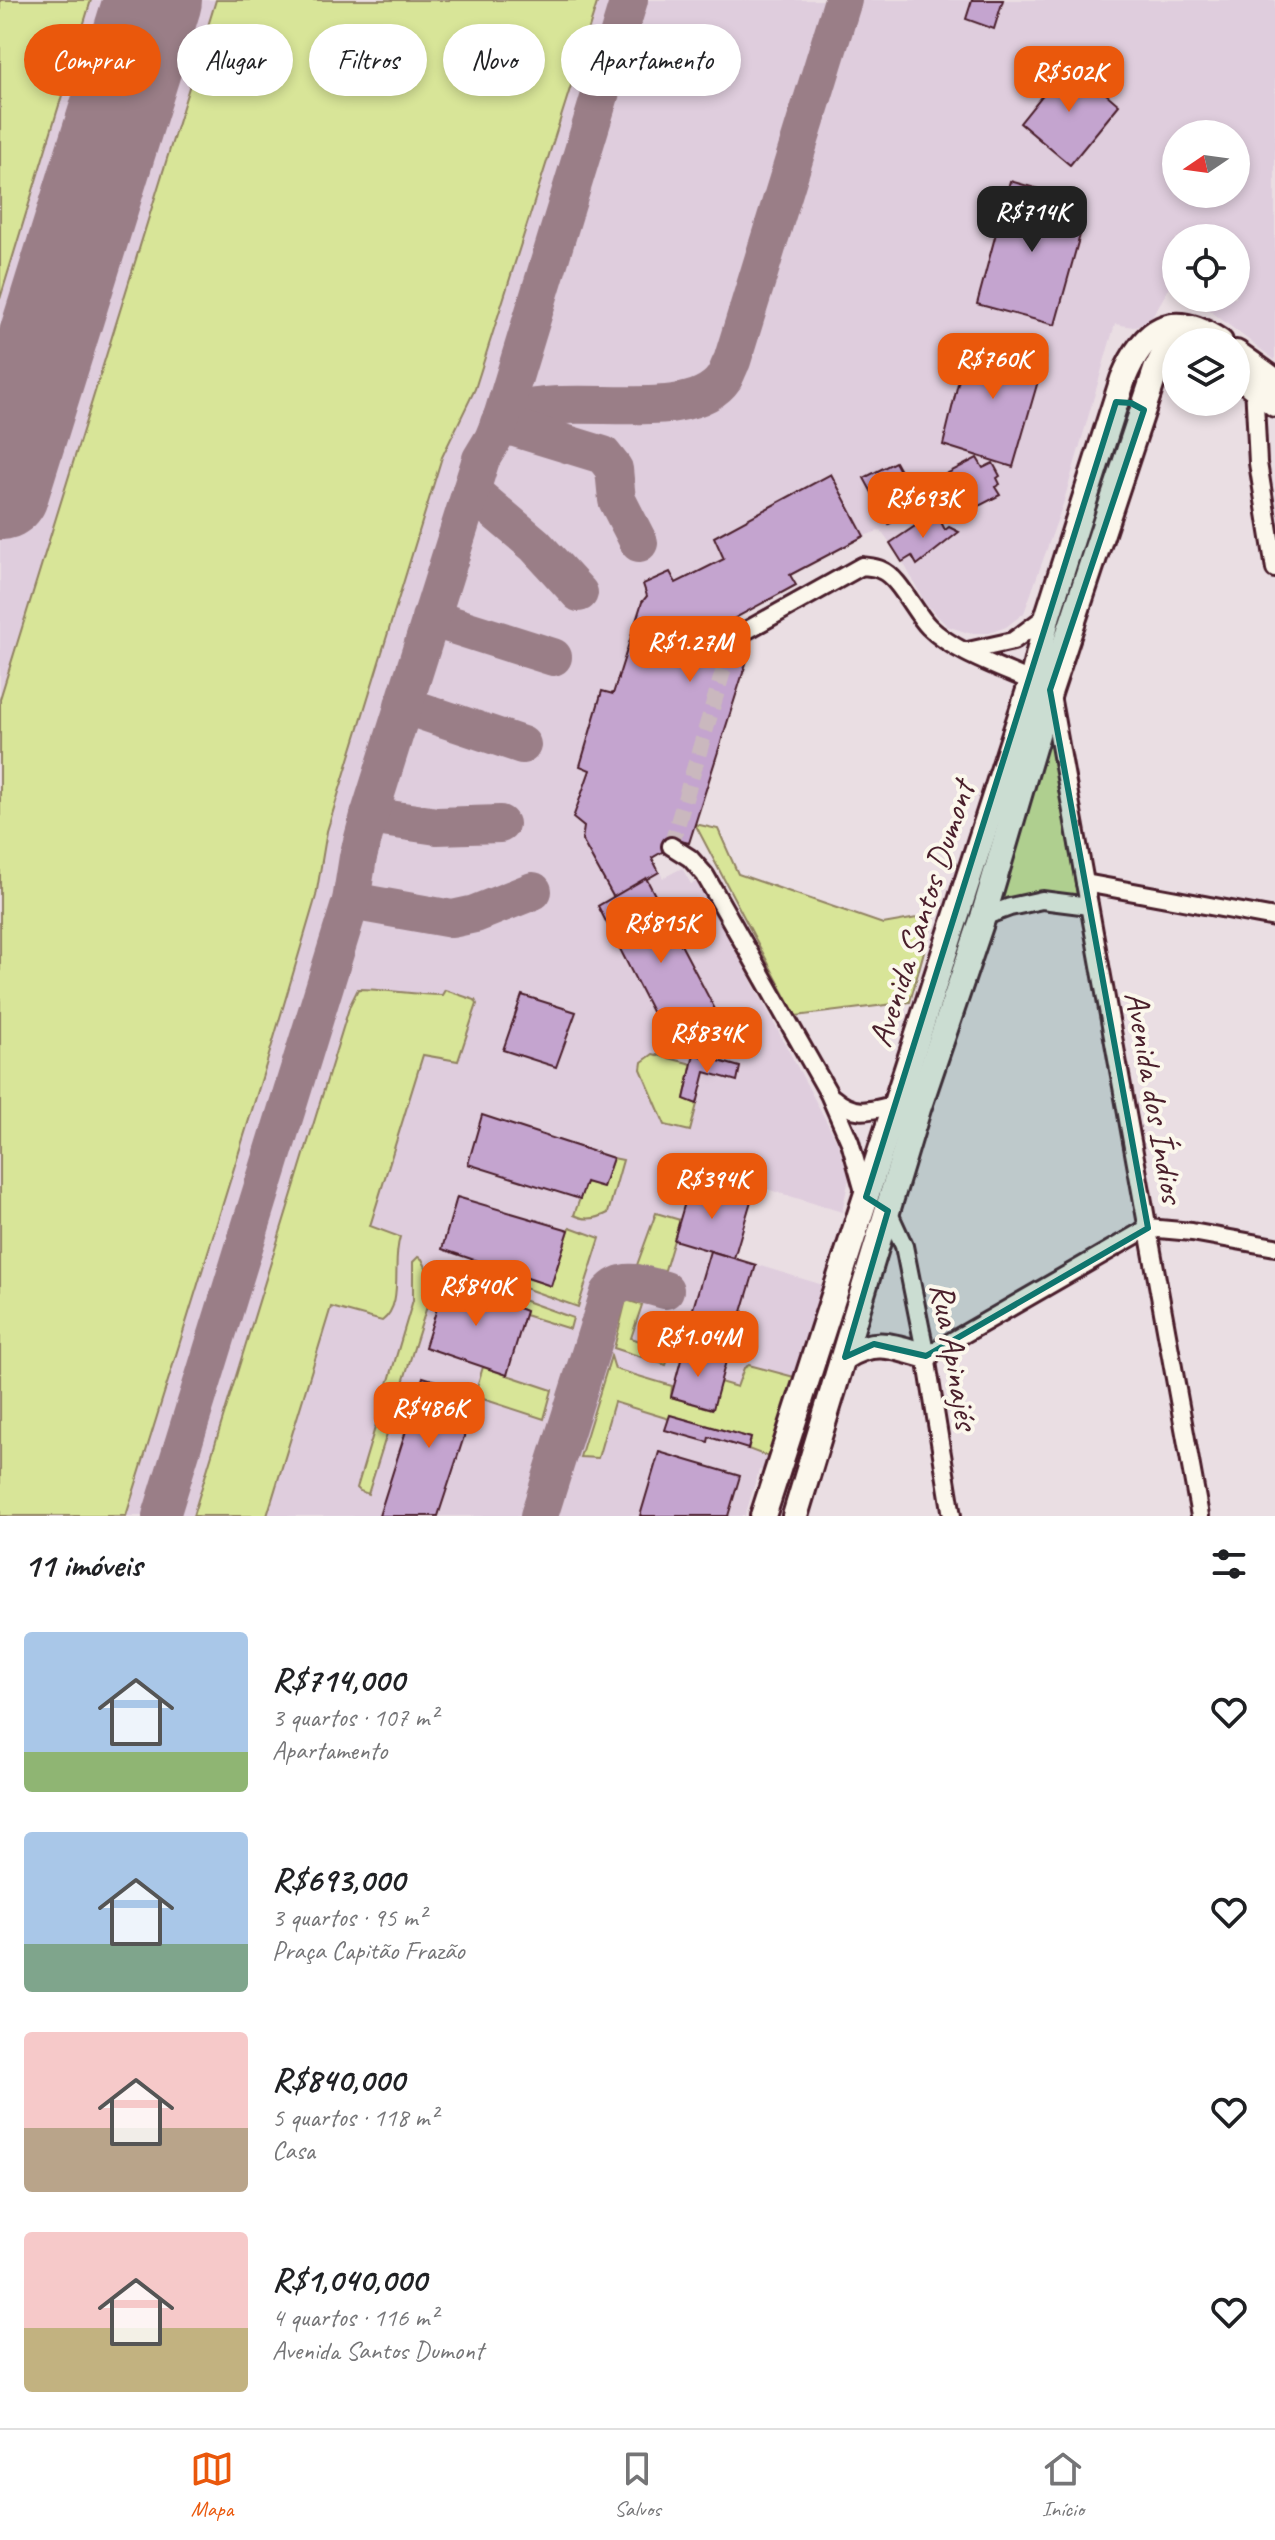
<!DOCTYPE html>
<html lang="pt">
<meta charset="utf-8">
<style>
:root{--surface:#fff;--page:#f2f2f2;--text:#202124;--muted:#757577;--line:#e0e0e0;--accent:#ea580c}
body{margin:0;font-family:Caveat,sans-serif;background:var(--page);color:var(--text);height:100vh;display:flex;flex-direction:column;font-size:30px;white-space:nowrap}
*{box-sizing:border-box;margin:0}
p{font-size:26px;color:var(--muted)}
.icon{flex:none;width:44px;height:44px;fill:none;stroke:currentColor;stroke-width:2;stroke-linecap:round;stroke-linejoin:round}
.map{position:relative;height:1516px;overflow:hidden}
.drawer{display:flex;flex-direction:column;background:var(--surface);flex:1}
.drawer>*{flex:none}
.top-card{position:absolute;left:24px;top:24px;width:800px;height:72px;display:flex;gap:16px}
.needle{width:52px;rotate:257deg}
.buttons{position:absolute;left:1162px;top:120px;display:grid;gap:16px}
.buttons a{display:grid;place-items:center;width:88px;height:88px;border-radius:50%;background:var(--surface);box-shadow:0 4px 12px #0003;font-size:40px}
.price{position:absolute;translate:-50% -68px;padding:0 18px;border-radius:16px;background:var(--accent);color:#fff;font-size:26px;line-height:52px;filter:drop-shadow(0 2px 4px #0008)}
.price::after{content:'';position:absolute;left:50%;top:48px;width:24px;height:18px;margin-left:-12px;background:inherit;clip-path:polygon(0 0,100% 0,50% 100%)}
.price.active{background:#222;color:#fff}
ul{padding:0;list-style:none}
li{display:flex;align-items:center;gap:24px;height:200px;padding:0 24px}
li span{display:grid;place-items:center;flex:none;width:224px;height:160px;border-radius:8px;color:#555}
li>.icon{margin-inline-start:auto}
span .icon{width:96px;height:96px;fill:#fffc;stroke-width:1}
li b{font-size:34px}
h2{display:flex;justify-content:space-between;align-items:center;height:96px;padding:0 24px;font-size:34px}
.chip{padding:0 28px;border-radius:36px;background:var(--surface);box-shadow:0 4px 12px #0003;font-size:28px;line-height:72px}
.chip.active{background:var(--accent);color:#fff}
.dock{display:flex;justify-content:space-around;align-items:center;height:112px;border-top:2px solid var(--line);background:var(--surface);font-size:22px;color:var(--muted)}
.dock a{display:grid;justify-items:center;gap:4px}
.dock .active{color:var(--accent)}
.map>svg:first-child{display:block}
</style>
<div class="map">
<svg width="1275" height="1516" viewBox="0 0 1275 1516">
<rect width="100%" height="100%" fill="#eadee3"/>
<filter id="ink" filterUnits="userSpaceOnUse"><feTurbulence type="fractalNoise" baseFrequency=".0125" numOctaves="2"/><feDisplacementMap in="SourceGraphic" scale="16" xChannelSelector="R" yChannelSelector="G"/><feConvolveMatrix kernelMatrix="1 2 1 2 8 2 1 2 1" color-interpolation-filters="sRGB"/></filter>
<g filter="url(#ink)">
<!-- built -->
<path fill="#dfcddd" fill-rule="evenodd" d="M0,0h1275v360l-82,-62h43v-60h-60v48l-4,-3 -24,41 -15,3 -18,-3 -52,180 -39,109 -18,14 -17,6h-21l-21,-7 -22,-23 -22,-41 -22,-32 -17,6 -73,39 5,10 -72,39 16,24 9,6 -60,189 -8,-2 -29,17 11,20 19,-10 9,16 7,-3 140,262 11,35 -7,34 -154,-47 -1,19 64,17 -17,57 89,27 -57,186 -7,-1 -14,46h-745zM1176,134h60v60h-60z"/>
<!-- green -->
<g fill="#d8e598" stroke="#918262" stroke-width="2">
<path d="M0,0h91l-91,299z"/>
<path d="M216,0h382l-123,389 -33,68 -115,374 -11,65 -50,169 -140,451h-126v-817z"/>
<path d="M1049,735l29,165 -83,7z"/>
<path d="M695,824l23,5 20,45 145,50 51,-9 -24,87 -114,14z"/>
<path d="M358,989c28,0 56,6 84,6l3,-5 30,10 2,4 -19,57 -35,-6 -53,171 30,11c-9,27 5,67 -18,84l-51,-14 -64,209h-74l157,-511z"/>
<path d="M653,1054l39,10 -8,35 13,5 -7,27 -25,-6 -24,-56 1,-7z"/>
<path d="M613,1158l10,2 -15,53c-11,6 -22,8 -34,2l12,-33 17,4z"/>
<path d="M656,1213l24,7 -16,53 -27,-8z"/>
<path d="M570,1227l30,11 -22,69 -59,-21 2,-10 30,10z"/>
<path d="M418,1257l4,2 12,25 -66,210 -8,-3 -3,-3 56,-188v-38z"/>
<path d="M509,1295l64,23 -3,11 -45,-14 1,-4 -20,-8z"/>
<path d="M626,1300l16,5 -11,33 40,13 -5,14 -52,-17z"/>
<path d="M611,1356l4,13 57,17 -1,11 41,12 8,-27 17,5 7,-19 5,-3 45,12 -25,80 -21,-8 3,-11 -81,-23 -1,4 -55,-17 -16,56 -18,-1z"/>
<path d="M483,1367l69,23 -8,29 -67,-22 1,-3 -3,-1z"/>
</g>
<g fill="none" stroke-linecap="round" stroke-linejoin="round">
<!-- taxiway -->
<g stroke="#9a7e87" stroke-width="38">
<path d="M502,417c57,-31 187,13 222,-39 3,-5 5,-12 8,-17l111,-361"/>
<path d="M499,423l104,32 11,14 3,31 22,43"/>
<path d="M0,467l17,-31"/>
<path d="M471,491l64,54 44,48"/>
<path d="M430,618l123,39"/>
<path d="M403,705l119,40"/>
<path d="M369,816l68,10 63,-2"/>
<path d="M351,901l101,18 23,-5 58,-23"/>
<path d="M161,1516l190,-615 7,-44 11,-41 112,-357 12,-20 9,-22 127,-417"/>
<path d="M539,1516l70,-223c15,-18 35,-8 56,-3"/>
</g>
<!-- runway -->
<path stroke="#9a7e87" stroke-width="98" d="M0,491l153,-491"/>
</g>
<!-- building -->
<g fill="#c4a4cf" stroke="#4a1f2b" stroke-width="2">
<path d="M972,0h31l-9,29 -28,-10z"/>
<path d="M1069,62l50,43 -49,60 -50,-42z"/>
<path d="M1010,181l57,16 -2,8 18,5 -3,13 3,1 -28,101 -78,-21z"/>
<path d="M969,338l76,19 -32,110 -70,-22z"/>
<path d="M977,458l6,10 10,-5 7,13 -3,2 3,6 -5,3 5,8 -23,12 -7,-15 -34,17 -13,-23z"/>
<path d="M895,462l25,45 -31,17 -25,-46z"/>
<path d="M831,474l33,62 -74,39 6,10 -72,39 16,24 9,6 -60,189 -8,-2 -29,17 7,14 -45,26 -32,-58 2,-13 -11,-9 17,-48 -10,-4 22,-75 11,3 29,-92 5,-6 -4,-12 27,-12 6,11 48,-24 -10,-22z"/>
<path d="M936,512l9,18 4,-3 10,5 -42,33 -5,-9 -10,6 -12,-19z"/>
<path d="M646,878l82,156 -30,14 -10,-19 -22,10 -68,-133z"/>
<path d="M522,995l54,17 -20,55 -53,-17z"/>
<path d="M694,1054l46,13 -3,14 -32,-9 -8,32 -13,-5z"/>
<path d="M482,1115l131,43 -10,29 -17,-5 -6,17 -112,-35z"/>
<path d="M690,1185l61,16 -17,57 -60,-18z"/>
<path d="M457,1197l112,33 -18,56 -109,-37z"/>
<path d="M710,1251l46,14 -23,77 -24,-7 -3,11 -7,-2 4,-10 -16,-5z"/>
<path d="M446,1279l80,32 -19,64 -82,-28z"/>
<path d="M684,1349l42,12 -13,48 -42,-12z"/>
<path d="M423,1377l55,17 -1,3 -39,119h-59z"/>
<path d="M670,1415l81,23 -3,11 -39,-12 -1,5 -43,-12z"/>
<path d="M659,1452l81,24 -12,40h-88z"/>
</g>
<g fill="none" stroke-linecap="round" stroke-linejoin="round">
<!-- minor-tunnel -->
<path stroke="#cab8be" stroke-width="16" stroke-dasharray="16 8" stroke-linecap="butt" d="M671,846l62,-208"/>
<!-- minor casing -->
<g stroke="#4a1f2b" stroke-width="22">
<g id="minor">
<path d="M1254,384l4,79 17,106"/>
<path d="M733,638l129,-72c6,1 13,1 19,4 18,7 33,42 48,57 29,29 84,44 121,63l150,826"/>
<path d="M968,651l45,-10 35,-26"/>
<path d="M671,846l19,12 15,17 124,219 21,48 15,53"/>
<path d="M1085,883l190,35"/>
<path d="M983,917l27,-10 32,-7 47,6"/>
<path d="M833,1098c22,19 37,13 63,6"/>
<path d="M884,1208l4,3 16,35 22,110 26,160"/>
<path d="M926,1356l222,-128 44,4 83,15"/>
</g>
</g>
<!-- secondary casing -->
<g stroke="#4a1f2b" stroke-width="30">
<g id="secondary">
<path d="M1236,353l39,28"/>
<path d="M1236,373l39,31"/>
<path d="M845,1357c30,-20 50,-10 81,-1"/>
<path d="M763,1516l269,-835 16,-66 75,-236c21,-50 48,-70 97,-37"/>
<path d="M795,1516l123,-407 65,-192 67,-227 106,-320 9,-18 11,-8"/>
</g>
</g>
<!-- minor -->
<use href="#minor" stroke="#fbf7ec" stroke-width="16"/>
<!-- secondary -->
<use href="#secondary" stroke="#fbf7ec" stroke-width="24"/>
</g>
</g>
<!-- marked area -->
<path fill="#0f766e" fill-opacity="0.2" stroke="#0f766e" stroke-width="6" stroke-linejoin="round" d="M1116,402l15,1 13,7 -94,280 98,538 -222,128 -52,-12 -29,13 43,-146 -22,-14z"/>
<g text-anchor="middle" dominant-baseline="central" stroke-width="8" stroke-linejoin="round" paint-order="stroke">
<!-- street labels -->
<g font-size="34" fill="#4a1f2b" stroke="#fbf7ec">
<text transform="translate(921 914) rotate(-72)">Avenida Santos Dumont</text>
<text transform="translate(1155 1097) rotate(80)">Avenida dos Índios</text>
<text transform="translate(955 1356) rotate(80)">Rua Apinajés</text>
</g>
</g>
</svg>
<div class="buttons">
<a><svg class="needle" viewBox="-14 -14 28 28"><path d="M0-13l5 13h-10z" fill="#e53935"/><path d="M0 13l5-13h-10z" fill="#757577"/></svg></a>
<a><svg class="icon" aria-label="locate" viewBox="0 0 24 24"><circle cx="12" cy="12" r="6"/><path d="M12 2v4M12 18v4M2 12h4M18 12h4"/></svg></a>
<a><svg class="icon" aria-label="layers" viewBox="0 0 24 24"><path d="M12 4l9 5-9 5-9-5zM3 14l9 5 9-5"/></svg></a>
</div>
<b class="price" style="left:1069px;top:114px">R$502K</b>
<b class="price active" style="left:1032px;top:254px">R$714K</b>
<b class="price" style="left:993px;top:401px">R$760K</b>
<b class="price" style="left:923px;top:540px">R$693K</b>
<b class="price" style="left:690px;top:684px">R$1.27M</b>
<b class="price" style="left:661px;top:965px">R$815K</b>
<b class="price" style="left:707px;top:1075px">R$834K</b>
<b class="price" style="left:712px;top:1221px">R$394K</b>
<b class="price" style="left:476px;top:1328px">R$840K</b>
<b class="price" style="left:698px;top:1379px">R$1.04M</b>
<b class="price" style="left:429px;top:1450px">R$486K</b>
<div class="top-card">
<a class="chip active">Comprar</a>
<a class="chip">Alugar</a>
<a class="chip">Filtros</a>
<a class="chip">Novo</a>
<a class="chip">Apartamento</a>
</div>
</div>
<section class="drawer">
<h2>11 imóveis<svg class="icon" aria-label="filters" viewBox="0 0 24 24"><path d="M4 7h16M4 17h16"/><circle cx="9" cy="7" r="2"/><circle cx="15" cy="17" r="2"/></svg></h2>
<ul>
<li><span style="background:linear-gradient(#a9c7e8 75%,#8fb573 0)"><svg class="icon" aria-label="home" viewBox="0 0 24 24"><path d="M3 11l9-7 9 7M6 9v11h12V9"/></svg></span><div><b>R$714,000</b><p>3 quartos · 107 m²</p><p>Apartamento</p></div><svg class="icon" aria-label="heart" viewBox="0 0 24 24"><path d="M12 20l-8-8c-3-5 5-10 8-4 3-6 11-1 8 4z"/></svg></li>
<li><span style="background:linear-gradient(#a9c7e8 70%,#7fa58c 0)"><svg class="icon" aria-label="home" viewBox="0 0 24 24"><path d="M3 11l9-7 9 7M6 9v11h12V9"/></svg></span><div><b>R$693,000</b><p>3 quartos · 95 m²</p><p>Praça Capitão Frazão</p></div><svg class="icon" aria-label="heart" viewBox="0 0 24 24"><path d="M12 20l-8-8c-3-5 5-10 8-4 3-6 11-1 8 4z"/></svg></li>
<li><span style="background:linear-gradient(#f6c9c9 60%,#b9a48a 0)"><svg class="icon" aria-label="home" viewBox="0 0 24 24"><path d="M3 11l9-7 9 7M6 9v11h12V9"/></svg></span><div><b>R$840,000</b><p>5 quartos · 118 m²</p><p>Casa</p></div><svg class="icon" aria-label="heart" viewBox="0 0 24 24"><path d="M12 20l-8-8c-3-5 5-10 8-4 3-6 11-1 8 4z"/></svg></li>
<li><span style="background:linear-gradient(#f6c9c9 60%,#c2b280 0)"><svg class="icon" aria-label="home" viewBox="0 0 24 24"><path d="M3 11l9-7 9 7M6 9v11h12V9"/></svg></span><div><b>R$1,040,000</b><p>4 quartos · 116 m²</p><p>Avenida Santos Dumont</p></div><svg class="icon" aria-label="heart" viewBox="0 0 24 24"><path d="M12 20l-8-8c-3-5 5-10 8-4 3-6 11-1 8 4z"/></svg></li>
</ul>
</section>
<nav class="dock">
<a class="active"><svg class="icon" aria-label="map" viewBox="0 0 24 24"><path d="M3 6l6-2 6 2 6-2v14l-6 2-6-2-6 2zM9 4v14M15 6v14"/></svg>Mapa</a>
<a><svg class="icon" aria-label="saved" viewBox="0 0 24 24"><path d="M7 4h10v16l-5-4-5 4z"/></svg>Salvos</a>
<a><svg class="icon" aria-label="home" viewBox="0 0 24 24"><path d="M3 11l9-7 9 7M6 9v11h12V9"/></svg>Início</a>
</nav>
